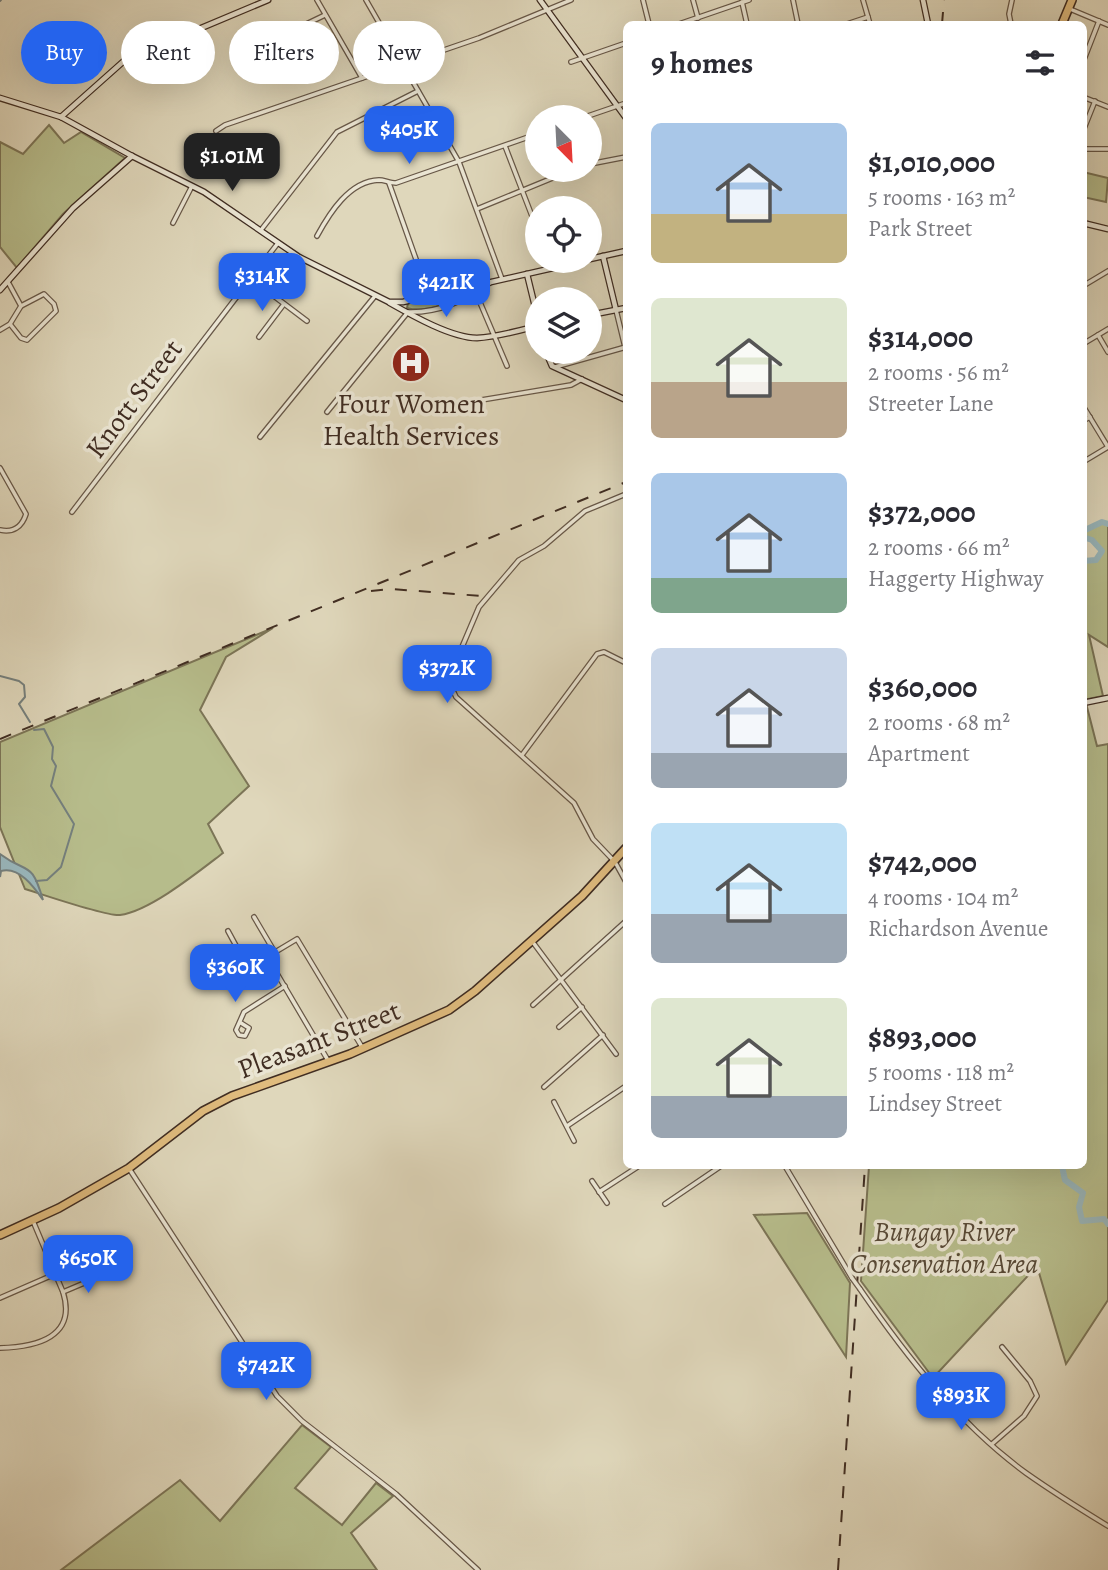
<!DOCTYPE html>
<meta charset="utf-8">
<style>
:root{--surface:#fff;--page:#f7f7f7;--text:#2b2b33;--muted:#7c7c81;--accent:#2563eb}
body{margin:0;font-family:Alegreya,serif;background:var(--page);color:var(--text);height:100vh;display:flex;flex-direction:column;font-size:26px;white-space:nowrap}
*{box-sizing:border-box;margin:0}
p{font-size:23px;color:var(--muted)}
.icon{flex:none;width:38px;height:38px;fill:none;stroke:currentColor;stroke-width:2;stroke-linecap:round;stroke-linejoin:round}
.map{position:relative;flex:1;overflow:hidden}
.details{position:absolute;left:623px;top:21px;width:464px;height:1148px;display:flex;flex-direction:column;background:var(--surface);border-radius:10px;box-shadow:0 7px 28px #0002}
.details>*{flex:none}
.hud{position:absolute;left:21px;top:21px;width:497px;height:63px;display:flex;gap:14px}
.needle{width:46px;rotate:156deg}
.fabs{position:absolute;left:525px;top:105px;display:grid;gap:14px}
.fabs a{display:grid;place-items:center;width:77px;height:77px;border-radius:50%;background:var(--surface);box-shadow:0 7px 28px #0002;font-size:35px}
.price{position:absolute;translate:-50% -60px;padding:0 16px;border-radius:14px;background:var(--accent);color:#fff;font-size:23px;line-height:46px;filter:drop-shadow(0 2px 4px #0008)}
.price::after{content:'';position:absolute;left:50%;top:42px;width:21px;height:16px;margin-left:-10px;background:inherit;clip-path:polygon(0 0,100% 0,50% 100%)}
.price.active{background:#222;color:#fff}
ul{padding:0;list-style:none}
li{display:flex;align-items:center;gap:21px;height:175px;padding:0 28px}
li span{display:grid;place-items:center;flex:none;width:196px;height:140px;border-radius:10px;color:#555}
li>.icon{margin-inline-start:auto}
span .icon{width:84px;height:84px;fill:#fffc;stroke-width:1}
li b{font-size:30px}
h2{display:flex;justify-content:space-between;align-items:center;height:84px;padding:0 28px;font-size:30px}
.pill{padding:0 24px;border-radius:32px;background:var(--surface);box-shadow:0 7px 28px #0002;font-size:24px;line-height:63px}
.pill.active{background:var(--accent);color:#fff}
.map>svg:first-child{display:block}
</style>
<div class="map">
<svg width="1108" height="1570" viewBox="0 0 1108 1570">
<rect width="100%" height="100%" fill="#dfd7bb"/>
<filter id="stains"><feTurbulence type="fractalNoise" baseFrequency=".00286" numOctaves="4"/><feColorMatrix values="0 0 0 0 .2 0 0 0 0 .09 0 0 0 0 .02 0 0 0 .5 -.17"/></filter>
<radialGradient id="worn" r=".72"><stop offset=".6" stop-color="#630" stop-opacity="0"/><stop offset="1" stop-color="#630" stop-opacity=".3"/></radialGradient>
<!-- green -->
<g fill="#b7bd8c" stroke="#7c7557" stroke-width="2">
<path d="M49,125l15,18 17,-11 44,26 -62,56 -46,54 -17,-21v-105l23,12z"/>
<path d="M1083,172l25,6 -2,24 -23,-5z"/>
<path d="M469,290l2,3c-18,9 -45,21 -64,15l1,-5z"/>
<path d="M1102,522l6,2v123l-19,-12 14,61 -20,4v-139l13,-1 6,-9 -10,-11 -9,-3v-6z"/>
<path d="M273,628l-47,29 -26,53 49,76 -41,38 15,29c-25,19 -73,58 -103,62 -12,2 -79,-21 -95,-26l-25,-62v-85z"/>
<path d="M1087,707l10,39 11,-2v556l-42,64 -29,-98 -104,112 -72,-97 8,-115h214v-457z"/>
<path d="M807,1213l43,70 -4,74 -92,-142z"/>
<path d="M302,1425l29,22 -36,41 47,37 34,-42 17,13 -42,37 26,37h-316l119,-90 40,41z"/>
</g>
<!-- water -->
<path fill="#99b7bc" stroke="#75807e" stroke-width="2" d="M0,854c28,21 31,5 43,46 -9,-13 -24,-34 -42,-29l-1,6z"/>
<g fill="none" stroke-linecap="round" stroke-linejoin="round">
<!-- stream -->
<g stroke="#75807e" stroke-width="2">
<path d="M0,1l1,-1"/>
<path d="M0,676l19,5 5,4 1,12 -6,7 11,18"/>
<path d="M34,730l10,-1 9,18 -1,12 4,7 -5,20 23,38 -13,43 -14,13 -11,1"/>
</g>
<!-- river -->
<g stroke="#99b7bc" stroke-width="6">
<path d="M1083,531l19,-9 6,2"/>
<path d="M1083,537l9,3 10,11 -6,9 -13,1"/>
<path d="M1062,1166l3,14 18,13 -4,14 3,14 22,-2 4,5"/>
</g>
<!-- street casing -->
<g stroke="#685848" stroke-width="6">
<g id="street">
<path d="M317,0l45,78"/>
<path d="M366,0l93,162 43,117"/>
<path d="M643,0l6,24"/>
<path d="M693,0l5,18"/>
<path d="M793,0l5,24"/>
<path d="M863,0l7,24"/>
<path d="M742,2l5,22"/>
<path d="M1070,9l38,16"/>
<path d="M679,24l70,-24"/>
<path d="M847,24l21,-7"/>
<path d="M1011,24l-2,-10 3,-14"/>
<path d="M245,46l11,2 7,-3 62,-30"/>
<path d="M571,62l55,-19"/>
<path d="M1083,62l16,-41"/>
<path d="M1083,97l25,10"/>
<path d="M585,117l41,-14"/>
<path d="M216,131l9,-6 254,-87 92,-38"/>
<path d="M1083,131l12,-30"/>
<path d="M505,146l32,83"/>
<path d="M1083,149h25"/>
<path d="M590,164l36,-7"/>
<path d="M389,183l40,113"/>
<path d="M477,209l95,-39"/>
<path d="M173,223l19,-37"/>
<path d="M261,230l76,-98 81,-41"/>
<path d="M317,236c12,-22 32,-55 62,-56 5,0 11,3 17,3l141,-49"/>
<path d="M464,266l6,21 6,6 31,73"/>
<path d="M250,278l57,43"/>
<path d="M1083,286l25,-15"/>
<path d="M616,310l9,37"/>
<path d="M10,324l11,14 6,2 29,-29 -2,-7 -10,-10 -23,12"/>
<path d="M0,330l10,-6 11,-18 -13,-24"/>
<path d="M1098,335l10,17"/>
<path d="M259,337l25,-33"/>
<path d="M1083,344l25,-15"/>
<path d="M555,367l71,-20"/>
<path d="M1083,406l25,41"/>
<path d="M433,408l138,-23 11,-6"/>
<path d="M327,412l81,-100c31,1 59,-12 83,-30"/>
<path d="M1083,421l7,-4"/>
<path d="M260,437l115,-141"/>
<path d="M1083,462l25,-15"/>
<path d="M0,468l26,46c-4,13 -13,19 -26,16"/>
<path d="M626,494l-41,17 -41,35 -25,14 -40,47 -31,73 8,17 118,106 19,36 22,23 11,20"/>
<path d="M72,512l206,-269"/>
<path d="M522,755l75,-101 7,-2 22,11"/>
<path d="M254,917l20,34"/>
<path d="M228,931l19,35"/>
<path d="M532,941l84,113"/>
<path d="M266,955l63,107"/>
<path d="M230,979l67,-40 65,108"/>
<path d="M533,1005l93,-84"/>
<path d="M241,1023l8,5 -4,8 -6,-1 -3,-5 8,-18 41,-26"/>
<path d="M559,1027l23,-20"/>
<path d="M544,1087l59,-52"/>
<path d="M554,1102l20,39"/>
<path d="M567,1126l59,-40"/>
<path d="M785,1166l67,112"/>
<path d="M130,1170l147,226 25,25 94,73 82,76"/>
<path d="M592,1181l15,22"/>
<path d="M599,1192l40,-26"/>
<path d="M665,1204l56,-38"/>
<path d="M860,1289c46,67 100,136 166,184 27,19 54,36 82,53"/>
<path d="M63,1292l26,-11 15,-12 3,-9h6l2,8 -7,3 -4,-2"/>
<path d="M0,1298l55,-24"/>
<path d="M0,1348c37,-1 77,-11 63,-56l-30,-71"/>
<path d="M992,1444l32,-28 13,-20 -7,-15 -28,-34"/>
</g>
</g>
<!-- secondary casing -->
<g stroke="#402d22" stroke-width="7">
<g id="secondary">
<path d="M540,0l86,118"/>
<path d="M923,0l5,24"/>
<path d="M0,98l61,19 71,39 72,36 95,65 90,45h14l181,-41"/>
<path d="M61,117l64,-57 143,-60"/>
<path d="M1083,223l25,6"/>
<path d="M603,256l13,54"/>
<path d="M590,259l36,-8"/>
<path d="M527,274l10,41"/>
<path d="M0,290l73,-82 59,-52"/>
<path d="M390,303c23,13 62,35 87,35 20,-1 41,-7 60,-12"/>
<path d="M590,315l36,-7"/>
<path d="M546,352l6,14 74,34"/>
<path d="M1083,703l25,-5"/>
</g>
</g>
<!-- highway casing -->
<g stroke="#402d22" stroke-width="10">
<g id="highway">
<path d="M1062,24l10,-24"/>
<path d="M0,1235l59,-27 70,-40 74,-57 29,-15 118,-42 99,-44 26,-19 107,-95 44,-48"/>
</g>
</g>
<!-- street -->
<use href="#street" stroke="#eae5d3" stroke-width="3.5"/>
<!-- secondary -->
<use href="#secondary" stroke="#eae5d3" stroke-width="4.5"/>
<!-- highway -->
<use href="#highway" stroke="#e0bc7e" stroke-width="7"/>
<!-- rail -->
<g stroke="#402d22" stroke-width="2" stroke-dasharray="12 12" stroke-linecap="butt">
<path d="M942,24l2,-24"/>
<path d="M371,591l21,-2 89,7"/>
<path d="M0,739l626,-257"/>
<path d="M838,1570l27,-404"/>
</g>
<!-- street-bridge casing -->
<g stroke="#685848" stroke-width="6" stroke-linecap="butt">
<path id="street-bridge" d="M852,1278l8,11"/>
</g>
<!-- street-bridge -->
<use href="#street-bridge" stroke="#eae5d3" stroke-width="3.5"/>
</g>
<!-- icons -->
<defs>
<g id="hospital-disc" transform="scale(2.0125)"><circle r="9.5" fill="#8f2418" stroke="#eae5d3"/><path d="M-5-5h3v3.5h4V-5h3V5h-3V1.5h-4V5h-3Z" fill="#fff"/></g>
</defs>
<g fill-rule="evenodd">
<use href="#hospital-disc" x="411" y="363"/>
</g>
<g text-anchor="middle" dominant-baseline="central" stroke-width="7" stroke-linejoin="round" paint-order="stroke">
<!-- street labels -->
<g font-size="28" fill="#402d22" stroke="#eae5d3">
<text transform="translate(134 399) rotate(-53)">Knott Street</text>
<text transform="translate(319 1040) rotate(-21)">Pleasant Street</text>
</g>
<!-- poi labels -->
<g font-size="28" fill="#402d22" stroke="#eae5d3">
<text x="411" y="404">Four Women<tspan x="411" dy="32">Health Services</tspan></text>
</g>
<!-- park labels -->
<g font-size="28" font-style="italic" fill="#584a37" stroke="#eae5d3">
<text x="944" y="1232">Bungay River<tspan x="944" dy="32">Conservation Area</tspan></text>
</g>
</g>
<rect width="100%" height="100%" filter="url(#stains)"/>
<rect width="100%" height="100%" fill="url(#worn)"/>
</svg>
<div class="fabs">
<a><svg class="needle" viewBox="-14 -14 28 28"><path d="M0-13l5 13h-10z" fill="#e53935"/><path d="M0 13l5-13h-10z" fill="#7c7c81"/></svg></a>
<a><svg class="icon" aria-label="locate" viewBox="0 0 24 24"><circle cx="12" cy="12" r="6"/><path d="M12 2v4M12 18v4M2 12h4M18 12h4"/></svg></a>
<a><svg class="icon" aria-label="layers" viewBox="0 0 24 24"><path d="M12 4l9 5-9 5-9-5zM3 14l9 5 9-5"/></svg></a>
</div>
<b class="price" style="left:409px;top:166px">$405K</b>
<b class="price active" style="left:232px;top:193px">$1.01M</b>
<b class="price" style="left:262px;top:313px">$314K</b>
<b class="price" style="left:446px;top:319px">$421K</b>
<b class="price" style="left:447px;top:705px">$372K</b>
<b class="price" style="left:235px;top:1004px">$360K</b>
<b class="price" style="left:88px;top:1295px">$650K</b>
<b class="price" style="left:266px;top:1402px">$742K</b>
<b class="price" style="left:961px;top:1432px">$893K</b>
<div class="hud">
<a class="pill active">Buy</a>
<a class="pill">Rent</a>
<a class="pill">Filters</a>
<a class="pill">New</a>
</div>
<section class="details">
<h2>9 homes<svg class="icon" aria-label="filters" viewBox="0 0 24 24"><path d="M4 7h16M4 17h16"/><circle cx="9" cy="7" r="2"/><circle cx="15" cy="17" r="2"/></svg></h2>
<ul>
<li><span style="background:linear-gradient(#a9c7e8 65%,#c2b280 0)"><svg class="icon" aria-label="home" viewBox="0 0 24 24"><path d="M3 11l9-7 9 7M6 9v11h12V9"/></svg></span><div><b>$1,010,000</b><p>5 rooms · 163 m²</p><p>Park Street</p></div></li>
<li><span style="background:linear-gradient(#dfe7d0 60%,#b9a48a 0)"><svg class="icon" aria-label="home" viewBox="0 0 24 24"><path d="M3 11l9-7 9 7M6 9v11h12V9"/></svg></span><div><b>$314,000</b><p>2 rooms · 56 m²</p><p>Streeter Lane</p></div></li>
<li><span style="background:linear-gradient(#a9c7e8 75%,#7fa58c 0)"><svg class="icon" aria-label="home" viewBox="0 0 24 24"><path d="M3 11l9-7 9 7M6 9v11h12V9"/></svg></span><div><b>$372,000</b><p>2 rooms · 66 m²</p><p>Haggerty Highway</p></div></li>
<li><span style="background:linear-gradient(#c9d6e8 75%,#9aa5b1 0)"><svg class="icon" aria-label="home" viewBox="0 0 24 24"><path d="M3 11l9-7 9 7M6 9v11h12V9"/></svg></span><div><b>$360,000</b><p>2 rooms · 68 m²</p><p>Apartment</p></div></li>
<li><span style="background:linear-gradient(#bfe0f5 65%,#9aa5b1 0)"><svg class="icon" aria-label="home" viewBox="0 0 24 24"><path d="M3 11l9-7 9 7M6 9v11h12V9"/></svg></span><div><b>$742,000</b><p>4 rooms · 104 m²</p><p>Richardson Avenue</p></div></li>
<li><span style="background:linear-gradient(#dfe7d0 70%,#9aa5b1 0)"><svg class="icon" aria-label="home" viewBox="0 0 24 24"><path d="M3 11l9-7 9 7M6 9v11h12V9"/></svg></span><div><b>$893,000</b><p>5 rooms · 118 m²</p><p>Lindsey Street</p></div></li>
</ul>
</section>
</div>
